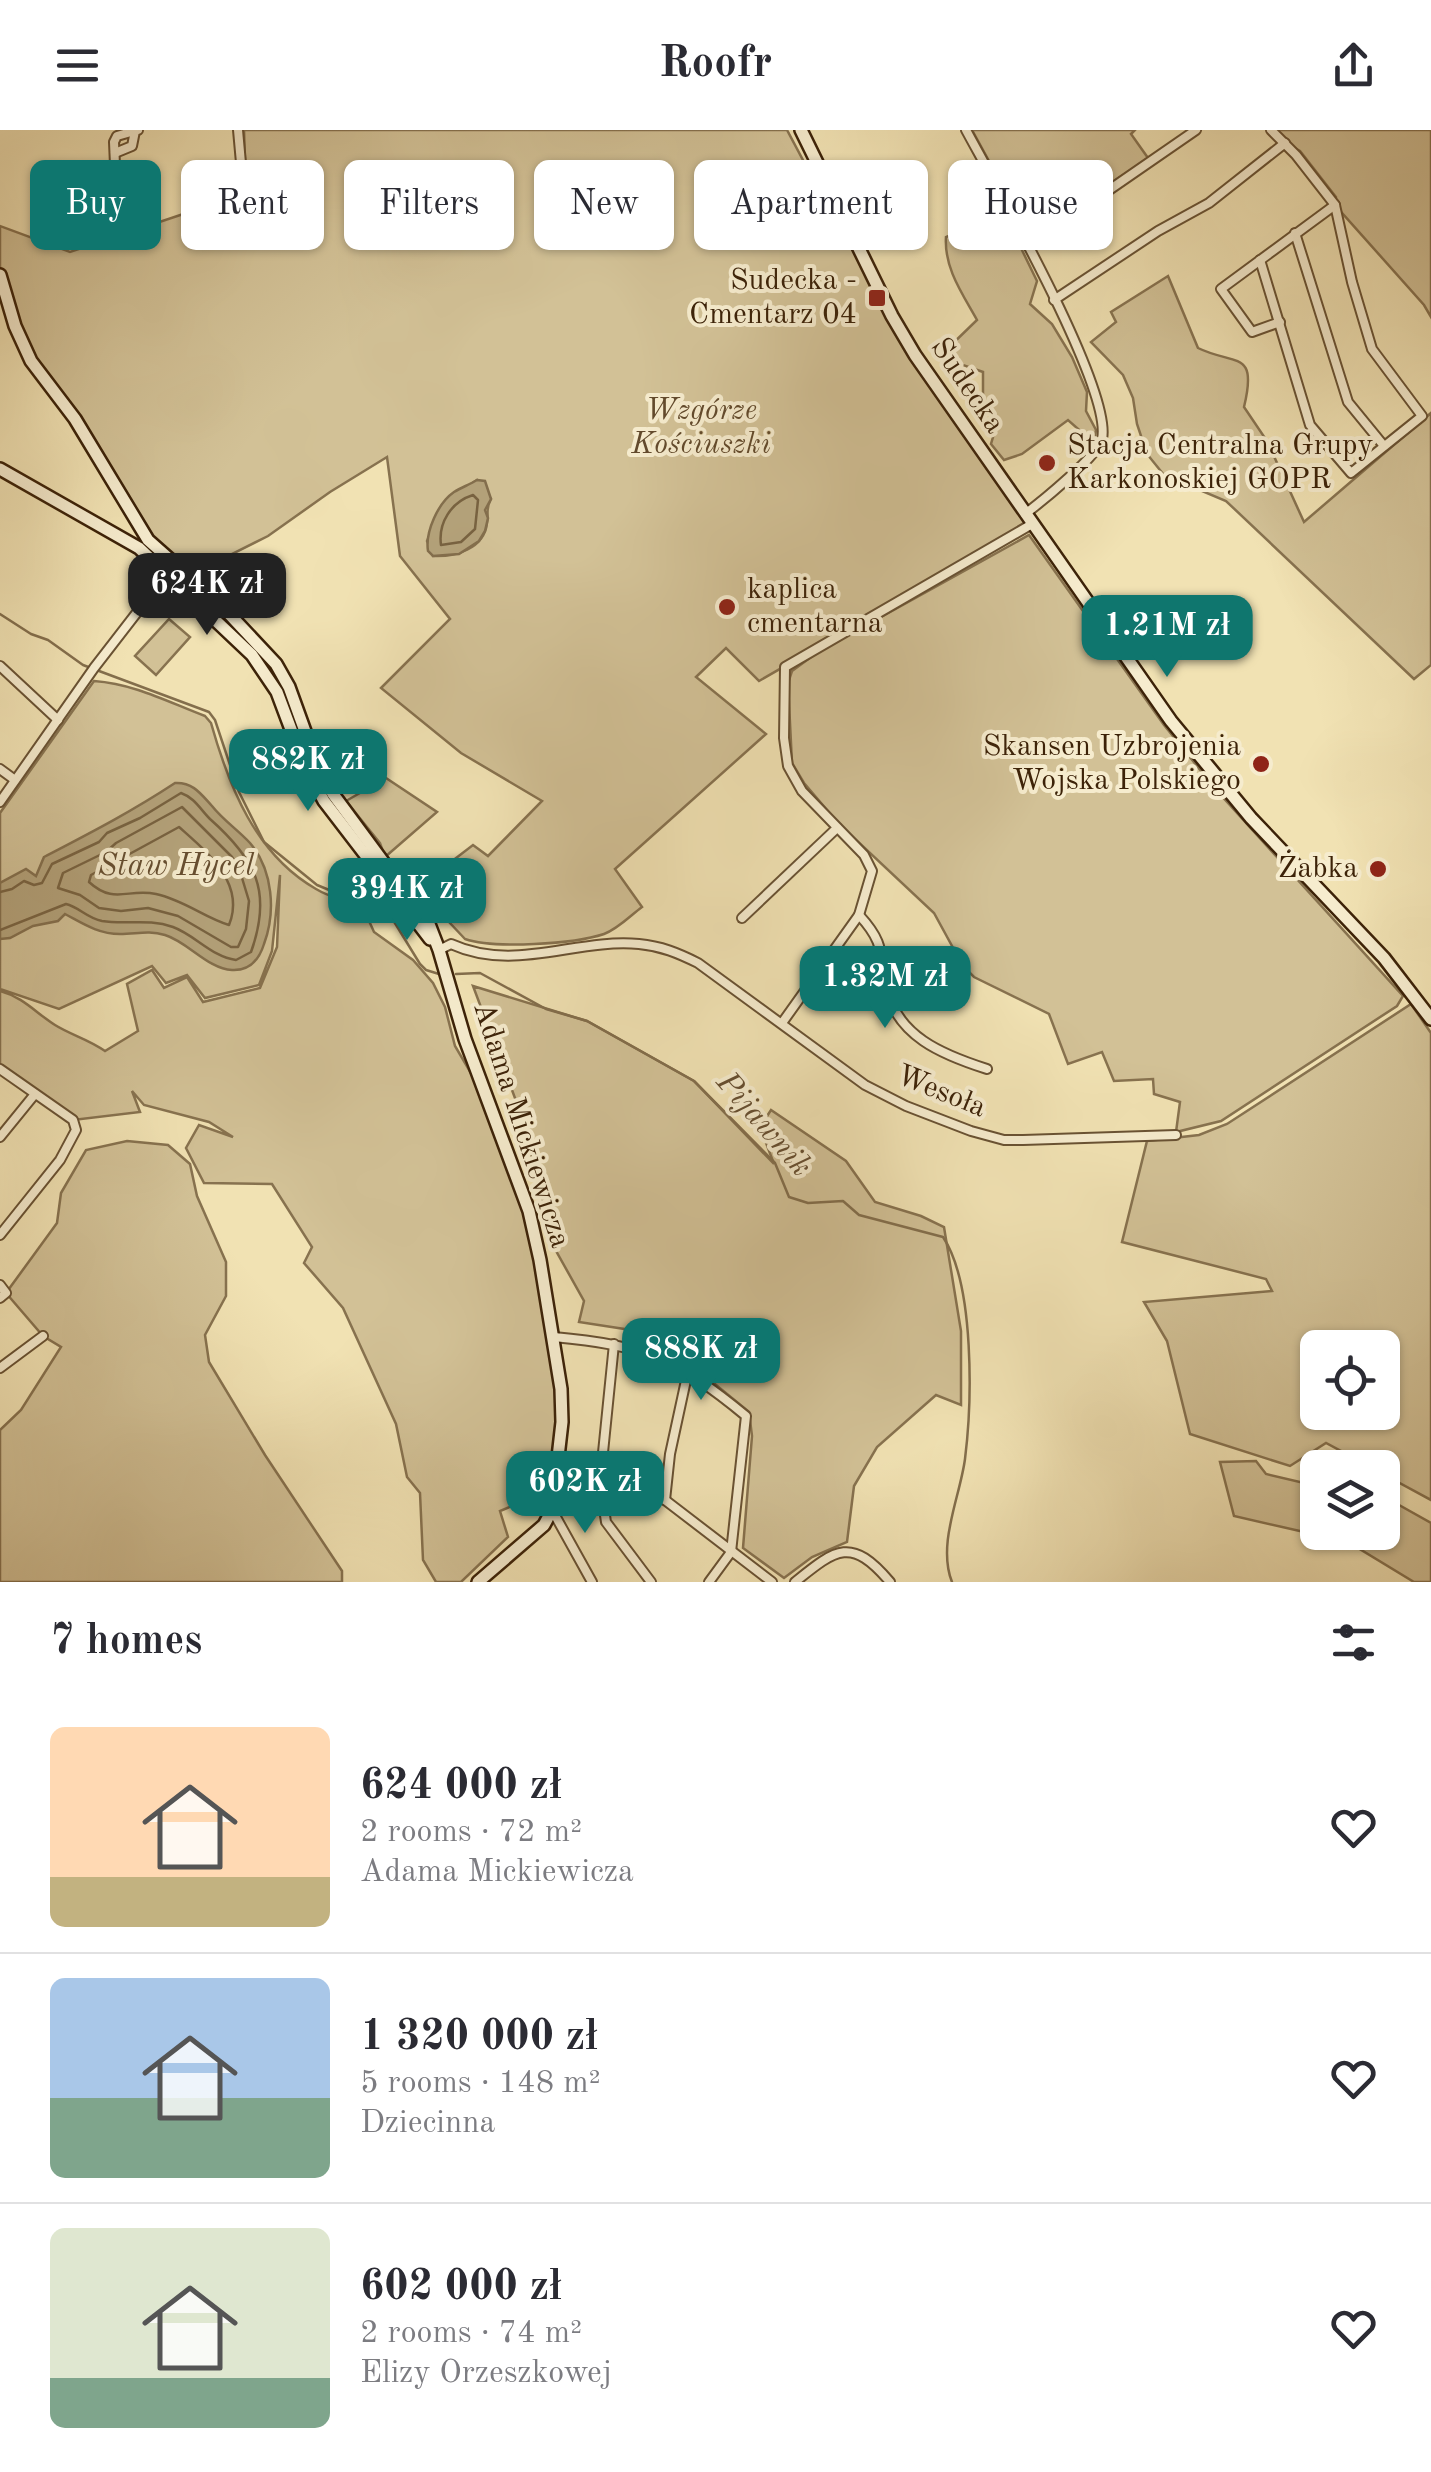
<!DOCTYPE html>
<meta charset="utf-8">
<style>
:root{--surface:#fff;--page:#f2f2f3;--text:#2b2b33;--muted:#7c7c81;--line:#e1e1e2;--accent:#0f766e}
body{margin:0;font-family:"Old Standard TT",serif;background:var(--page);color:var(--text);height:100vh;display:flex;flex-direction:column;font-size:38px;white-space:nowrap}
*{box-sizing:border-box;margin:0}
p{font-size:32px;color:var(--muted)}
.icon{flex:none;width:55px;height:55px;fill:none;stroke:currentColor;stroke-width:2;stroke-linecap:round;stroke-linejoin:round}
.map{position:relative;height:1452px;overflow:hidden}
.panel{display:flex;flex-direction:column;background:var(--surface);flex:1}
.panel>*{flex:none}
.top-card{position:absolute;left:30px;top:30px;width:1372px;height:90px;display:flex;gap:20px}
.tools{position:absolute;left:1300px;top:1200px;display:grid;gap:20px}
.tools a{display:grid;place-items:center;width:100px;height:100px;border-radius:15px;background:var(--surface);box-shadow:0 2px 8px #0004;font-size:50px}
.price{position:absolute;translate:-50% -85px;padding:0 22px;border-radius:20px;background:var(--accent);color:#fff;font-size:32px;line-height:65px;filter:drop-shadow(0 2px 5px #0008)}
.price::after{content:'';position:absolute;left:50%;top:60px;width:30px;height:22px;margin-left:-15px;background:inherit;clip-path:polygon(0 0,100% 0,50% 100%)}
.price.selected{background:#222;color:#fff}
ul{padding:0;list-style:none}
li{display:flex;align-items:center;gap:30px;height:250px;padding:0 50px}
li+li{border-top:2px solid var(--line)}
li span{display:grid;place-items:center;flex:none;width:280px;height:200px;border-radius:15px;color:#555}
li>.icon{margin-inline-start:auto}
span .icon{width:120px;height:120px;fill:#fffc;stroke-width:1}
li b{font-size:42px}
h2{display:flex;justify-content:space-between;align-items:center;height:120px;padding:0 50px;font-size:42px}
.pill{padding:0 35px;border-radius:15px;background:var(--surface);box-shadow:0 2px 8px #0004;font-size:35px;line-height:90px}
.pill.selected{background:var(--accent);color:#fff}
header{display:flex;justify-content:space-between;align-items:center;height:130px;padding:0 50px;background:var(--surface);font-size:45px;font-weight:800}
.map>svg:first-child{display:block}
</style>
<header><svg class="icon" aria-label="menu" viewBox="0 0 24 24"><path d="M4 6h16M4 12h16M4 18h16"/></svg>Roofr<svg class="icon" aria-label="share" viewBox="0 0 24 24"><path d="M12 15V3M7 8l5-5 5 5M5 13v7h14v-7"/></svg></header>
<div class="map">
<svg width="1431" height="1452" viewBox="0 0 1431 1452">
<rect width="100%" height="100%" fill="#f1e2b3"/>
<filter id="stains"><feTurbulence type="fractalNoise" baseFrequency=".002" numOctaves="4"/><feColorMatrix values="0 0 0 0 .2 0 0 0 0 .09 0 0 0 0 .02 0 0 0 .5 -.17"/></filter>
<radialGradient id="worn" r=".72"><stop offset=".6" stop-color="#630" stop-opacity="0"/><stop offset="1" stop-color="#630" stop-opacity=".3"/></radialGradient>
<!-- green -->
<g fill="#d2c196" stroke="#87724f" stroke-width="2.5" fill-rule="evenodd">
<path d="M244,0h543l25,47 10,-5 70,144 140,208 -273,157 -33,-33 -30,29 70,57 -151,135 27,38c-11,8 -24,22 -38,27 -30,10 -110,15 -139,5l-48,-51 56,-43 15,11 54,-55 -81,-48 -80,-65 69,-69 -50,-63 -13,-99 -57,35 -62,44 -74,37 -11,-1 -28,-31 -124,-180 -31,-86v-49l70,26 176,-59zM477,350l14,19c-6,11 -2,13 -4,24 -3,26 -32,34 -54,33l-6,-15c19,-43 10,-35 50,-61z"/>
<path d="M972,0h163l-4,4 17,24 -117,80z"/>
<path d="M1271,0h160v187l-7,-12 -89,-100 1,-8 -36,-46 -15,-8z"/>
<path d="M1001,83l9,17 -11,15 20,-1 18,37 -7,23 22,20 20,33 15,35 -1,19 10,19 -2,13 -26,-23 -46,34 -18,6 -13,-16 7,-24 -15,-19v-29l-29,-10 -11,-9 34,-33c-15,-27 -33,-52 -31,-83z"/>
<path d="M1168,146l30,72c37,18 60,1 46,59l23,34 37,81 127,-109v252l-17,14 -188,-178 -62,-26 -17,-21 -10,-30 -4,-26 -10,-23 -32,-33 25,-20 -5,-10z"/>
<path d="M1029,405l135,190 54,67 185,204 -6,10 -176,115 -45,11 4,-30 -26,-8 -1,-15 -39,2 -12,-29 -34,12 -19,-50 -75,-37 -11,-11 -29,-53 -95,-89 -35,-41 -12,-20 -4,-80 4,-12 26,-19z"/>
<path d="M169,489l21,18 -34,38 -21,-19z"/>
<path d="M94,551c41,3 74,21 111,35l6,7c18,64 45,132 105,166 15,9 35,13 52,17l-3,6 9,20 39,28 20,23 12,24 10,39 40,68 21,58 45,217 -4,89 -29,8 3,12 -31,13 8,26 -47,45h-25l-13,-22 -3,-67 -13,-16 -11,-53 -53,-116 -39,-45 8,-16 -40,-63 -68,-1 -18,-35 13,-23 34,12 -24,-15 -65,-17 -12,-14 8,21 -67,8 -73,-51v-78c23,6 36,22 55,34 16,10 33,14 50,26l33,-20 -11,-47 25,-14 12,18 23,-11 16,25 57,-14 17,-41 3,-72 -8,76 -13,34 -54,13 -18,-23 -21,8 -14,-17 -93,43 -59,-20v-176z"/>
<path d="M386,648l51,34 -52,45 -5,-14 -34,-42z"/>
<path d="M473,856l114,35 107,60 80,83 -14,-37 11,-17 75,51 29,41 46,14 23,11 17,104v74l-25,-10 -59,52 -23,39 -7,56 -35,15 -28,21 -41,-30 9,-112 -3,-24 -50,-41 -68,-41 -52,-8 5,-21 -29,-52 -34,-135z"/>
<path d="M1411,874l20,29v467l-48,-26 -1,-6 -11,-1 -45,-24 -36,23 -100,-32 -23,-93 -23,-39 128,-11 -6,-12 -144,-37 25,-101 52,-6 28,-11zM1318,1218h64v64h-64z"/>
<path d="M127,1011l41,4 22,19 7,32 29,66v34l-21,39 4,27 56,93 77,116v11h-342v-152l21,-20 40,-63 -18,-11 -37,-43 51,-70 4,-30 25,-43z"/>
<path d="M1256,1331l10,13 51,12 1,46h64l1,-36 48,27v59h-17l-66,-40 -114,-26 -14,-54z"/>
</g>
<!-- water -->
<g fill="#b3a179" stroke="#836e4c" stroke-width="2.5">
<path d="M477,350l8,1 6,18 -6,11 3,8 -3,13 -6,10 -20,13 -26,2 -5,-5c-3,-19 10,-48 26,-59 8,-5 15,-7 23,-12z"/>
<path d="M175,653c18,-1 26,11 37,23 11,14 26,24 38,37 23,27 26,69 14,101 -5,16 -14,27 -32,26 -24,-1 -44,-28 -67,-35 -17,-5 -28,-1 -45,-1 -22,0 -38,-11 -55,-20l-7,7 -25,5 -23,12 -10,1v-56l26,-14 10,7 8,-19c46,-24 87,-45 131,-74z"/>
</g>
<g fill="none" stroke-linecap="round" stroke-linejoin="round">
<!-- shore -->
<g stroke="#786240" stroke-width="2.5">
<path d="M473,365l5,5 -3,29 -14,13 -20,3c-3,-22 10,-43 32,-50z"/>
<path d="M182,677l50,50 7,11 10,33 -3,28 -8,18h-7l-53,-31 -30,-8 -27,3 -22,-3 -19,-13 -22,-7 5,-15 43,-21 10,-9z"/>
<path d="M179,697c28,25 67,56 50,98 -24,-7 -45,-25 -73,-31 -28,-6 -42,11 -67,-12l2,-7z"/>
<path d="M0,762l12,-3 12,-8 10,4 8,-2 10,-19 47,-22 8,-9 33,-15 41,-25c14,5 19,16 29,26 45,40 63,72 41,133l-15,8c-24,-3 -41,-25 -63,-33 -25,-9 -47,-2 -71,-6 -15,-3 -23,-14 -36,-17l-66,26"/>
</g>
<!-- stream -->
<g stroke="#836e4c" stroke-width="2.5">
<path d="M0,484l31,20 17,6 35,25 126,47 6,8 24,72 25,50 53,43 73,30 30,49 6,6 13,4"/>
<path d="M456,844l24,-1 66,36 41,12 107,60 81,82 14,34 19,6 35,-2 16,14 84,22c32,48 29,166 22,222 -5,38 -28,85 -13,123"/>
</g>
<!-- street casing -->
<g stroke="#695233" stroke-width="12">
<g id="street">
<path d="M238,0l3,33"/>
<path d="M966,0c28,52 147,260 136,309 -3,16 -61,63 -77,75"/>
<path d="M115,23l17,-7 3,-15"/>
<path d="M129,102l-13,-44 -2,-46 3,-6 21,-6"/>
<path d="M1295,103l53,169 36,44"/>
<path d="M1028,116l168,-116"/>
<path d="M1260,130l50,165 41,48 71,-57 -50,-67 -20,-67 -17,-77 -39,-50 -25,-25"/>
<path d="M1054,170l104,-69 51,-28 76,-60"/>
<path d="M1280,192l-28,10 -31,-43 114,-84"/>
<path d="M0,536l58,54"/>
<path d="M0,639l15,11"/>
<path d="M0,672l94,-134 75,-97"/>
<path d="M859,785c25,27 21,37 27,70 9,51 57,70 101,84"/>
<path d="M742,788l95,-90"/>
<path d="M439,820l12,-6c64,29 124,-6 188,0 22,2 39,9 59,19l167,122 41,21 65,25 33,9h19l153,-5"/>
<path d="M782,893l77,-108 13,-44 -8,-16 -62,-64 -14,-25 -4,-28 1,-71 247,-143"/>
<path d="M0,939l73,51 3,10 -16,30 -60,75"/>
<path d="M0,1007l35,-43"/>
<path d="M0,1155l6,8 -6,5"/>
<path d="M554,1207c89,8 123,22 192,79l-15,136 -22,30"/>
<path d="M614,1214l-14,138 6,40 45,60"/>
<path d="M0,1238l43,-32"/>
<path d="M557,1348l72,9 36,13 107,82"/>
<path d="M665,1370l5,-46 18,-83"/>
<path d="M552,1380l40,72"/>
<path d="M795,1452c41,-33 56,-46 95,0"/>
</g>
</g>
<!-- secondary casing -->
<g stroke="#3c2208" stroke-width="16">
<g id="secondary">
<path d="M801,0l91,186 23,39 256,366 80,97 133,140 47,61"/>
<path d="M0,145l15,51 16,35 44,58 73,121 70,62 58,62 13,23 26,72 18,35 96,130 10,26 26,89 64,172 11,49 21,129 1,33 -10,88 -8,15 -66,57"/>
<path d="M0,339l139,79 113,107 25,37 27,72 20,37 106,138"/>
</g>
</g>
<!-- street -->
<use href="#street" stroke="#f6ecce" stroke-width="8"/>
<!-- secondary -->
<use href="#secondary" stroke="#f6ecce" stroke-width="11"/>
</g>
<!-- markers -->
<g fill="#8f2418" stroke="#f6ecce" stroke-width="4">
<rect x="867" y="158" width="20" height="20" rx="5"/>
<circle cx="1047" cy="333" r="10"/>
<circle cx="727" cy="477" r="10"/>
<circle cx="1261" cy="634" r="10"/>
<circle cx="1378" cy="739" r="10"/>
</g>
<g text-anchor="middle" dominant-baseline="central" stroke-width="8" stroke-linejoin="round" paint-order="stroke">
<!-- poi labels -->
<g font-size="30" fill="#3c2208" stroke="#f6ecce" text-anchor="end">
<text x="857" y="151">Sudecka -<tspan x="857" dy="34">Cmentarz 04</tspan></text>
<text x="1067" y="316" text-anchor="start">Stacja Centralna Grupy<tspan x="1067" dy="34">Karkonoskiej GOPR</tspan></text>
<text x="747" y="460" text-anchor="start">kaplica<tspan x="747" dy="34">cmentarna</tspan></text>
<text x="1241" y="617">Skansen Uzbrojenia<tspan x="1241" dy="34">Wojska Polskiego</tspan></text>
<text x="1358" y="739">Żabka</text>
</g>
<!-- street labels -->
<g font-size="30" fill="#3c2208" stroke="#f6ecce">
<text transform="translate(967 256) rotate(56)">Sudecka</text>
<text transform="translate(941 962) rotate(22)">Wesoła</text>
<text transform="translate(521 995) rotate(72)">Adama Mickiewicza</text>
</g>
<!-- park labels -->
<g font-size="30" font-style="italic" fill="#624a2c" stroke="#f6ecce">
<text x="701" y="281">Wzgórze<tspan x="701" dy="34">Kościuszki</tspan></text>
</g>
<!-- water labels -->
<g font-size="32" font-style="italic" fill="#664e30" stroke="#f6ecce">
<text x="176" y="737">Staw Hycel</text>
<text transform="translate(763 995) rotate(49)">Pijawnik</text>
</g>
</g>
<rect width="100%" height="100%" filter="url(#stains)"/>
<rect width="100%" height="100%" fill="url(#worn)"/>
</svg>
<div class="tools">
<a><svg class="icon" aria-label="locate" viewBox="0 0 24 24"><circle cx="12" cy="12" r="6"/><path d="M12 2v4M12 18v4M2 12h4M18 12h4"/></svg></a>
<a><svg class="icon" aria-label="layers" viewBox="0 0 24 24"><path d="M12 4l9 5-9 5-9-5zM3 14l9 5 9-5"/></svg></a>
</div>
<b class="price selected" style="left:207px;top:508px">624K zł</b>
<b class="price" style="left:1167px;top:550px">1.21M zł</b>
<b class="price" style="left:308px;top:684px">882K zł</b>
<b class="price" style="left:407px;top:813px">394K zł</b>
<b class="price" style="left:885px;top:901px">1.32M zł</b>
<b class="price" style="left:701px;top:1273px">888K zł</b>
<b class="price" style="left:585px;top:1406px">602K zł</b>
<div class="top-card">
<a class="pill selected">Buy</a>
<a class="pill">Rent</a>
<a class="pill">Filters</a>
<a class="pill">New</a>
<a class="pill">Apartment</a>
<a class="pill">House</a>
</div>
</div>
<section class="panel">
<h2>7 homes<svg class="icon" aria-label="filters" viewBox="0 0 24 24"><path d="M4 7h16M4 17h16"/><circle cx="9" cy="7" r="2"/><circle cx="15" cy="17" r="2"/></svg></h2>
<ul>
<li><span style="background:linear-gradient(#ffd9b3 75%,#c2b280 0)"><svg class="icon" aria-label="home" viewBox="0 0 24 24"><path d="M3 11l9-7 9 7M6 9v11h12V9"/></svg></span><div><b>624 000 zł</b><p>2 rooms · 72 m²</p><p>Adama Mickiewicza</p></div><svg class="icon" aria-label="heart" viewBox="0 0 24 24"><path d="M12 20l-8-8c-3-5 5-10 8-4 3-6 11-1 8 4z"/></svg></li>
<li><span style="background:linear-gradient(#a9c7e8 60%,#7fa58c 0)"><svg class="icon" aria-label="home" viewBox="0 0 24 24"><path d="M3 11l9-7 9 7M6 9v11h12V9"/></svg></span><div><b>1 320 000 zł</b><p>5 rooms · 148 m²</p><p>Dziecinna</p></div><svg class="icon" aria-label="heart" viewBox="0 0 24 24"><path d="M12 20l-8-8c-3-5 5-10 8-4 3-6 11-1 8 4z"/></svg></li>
<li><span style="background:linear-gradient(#dfe7d0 75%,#7fa58c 0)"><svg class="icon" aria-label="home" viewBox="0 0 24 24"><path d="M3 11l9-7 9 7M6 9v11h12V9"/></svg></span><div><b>602 000 zł</b><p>2 rooms · 74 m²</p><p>Elizy Orzeszkowej</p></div><svg class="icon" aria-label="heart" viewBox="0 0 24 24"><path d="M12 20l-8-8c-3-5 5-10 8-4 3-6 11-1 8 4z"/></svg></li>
</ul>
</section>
